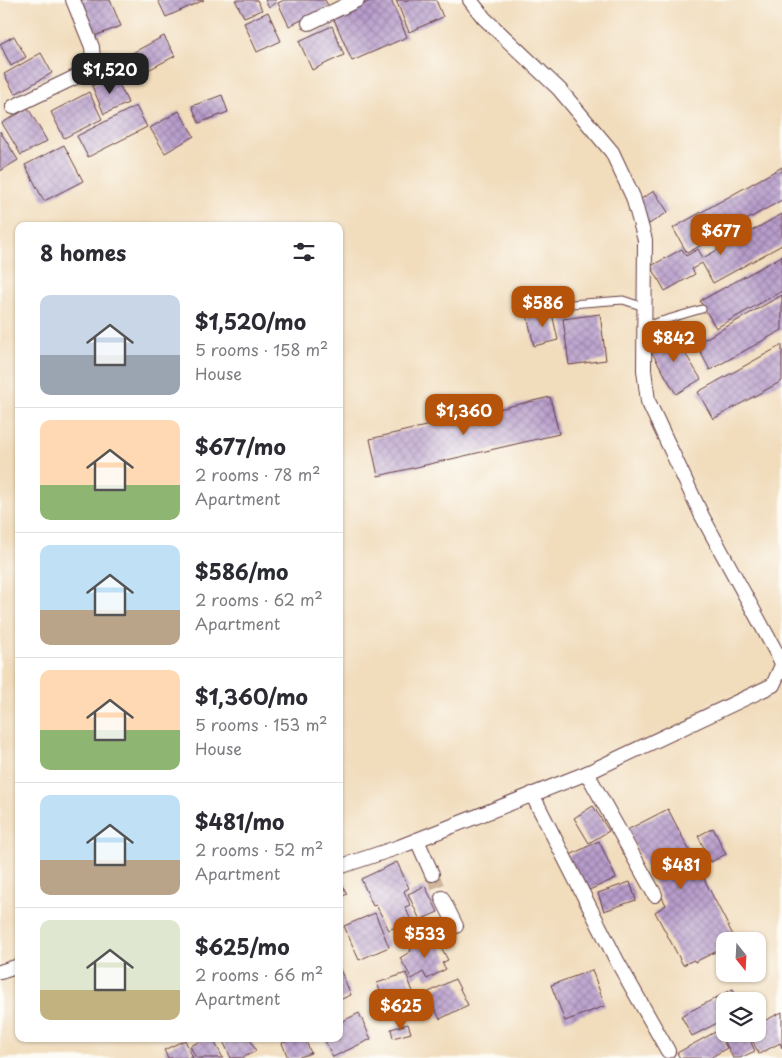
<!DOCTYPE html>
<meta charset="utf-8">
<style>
:root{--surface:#fff;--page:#f7f7f7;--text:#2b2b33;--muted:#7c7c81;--line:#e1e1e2;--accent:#b45309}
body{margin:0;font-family:"Playpen Sans",sans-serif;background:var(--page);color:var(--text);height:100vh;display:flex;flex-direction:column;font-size:19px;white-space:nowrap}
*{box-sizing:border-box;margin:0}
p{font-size:16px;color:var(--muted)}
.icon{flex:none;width:28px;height:28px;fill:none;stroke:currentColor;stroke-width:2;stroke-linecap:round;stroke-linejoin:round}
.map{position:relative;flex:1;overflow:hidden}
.details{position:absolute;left:15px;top:222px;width:328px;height:820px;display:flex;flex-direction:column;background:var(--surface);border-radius:10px;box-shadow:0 1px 4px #0004}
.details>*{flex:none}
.needle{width:32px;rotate:162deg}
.tools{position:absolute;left:716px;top:932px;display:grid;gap:10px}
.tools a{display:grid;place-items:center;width:50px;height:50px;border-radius:10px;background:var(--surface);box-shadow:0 1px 4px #0004;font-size:25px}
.price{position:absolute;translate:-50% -42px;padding:0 11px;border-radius:10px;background:var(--accent);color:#fff;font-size:16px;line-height:32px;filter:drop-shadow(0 1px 2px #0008)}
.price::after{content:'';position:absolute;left:50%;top:30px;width:15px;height:11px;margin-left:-8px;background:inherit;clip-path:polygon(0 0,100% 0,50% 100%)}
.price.current{background:#222;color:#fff}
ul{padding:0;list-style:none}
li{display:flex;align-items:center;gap:15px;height:125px;padding:0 25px}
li+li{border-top:1px solid var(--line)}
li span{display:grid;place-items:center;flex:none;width:140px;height:100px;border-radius:10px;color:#555}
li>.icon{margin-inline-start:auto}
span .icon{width:60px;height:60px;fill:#fffc;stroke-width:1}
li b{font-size:21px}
h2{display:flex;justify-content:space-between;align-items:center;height:60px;padding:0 25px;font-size:21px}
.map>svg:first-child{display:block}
</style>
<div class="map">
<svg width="782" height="1058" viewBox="0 0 782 1058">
<defs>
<pattern id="building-cross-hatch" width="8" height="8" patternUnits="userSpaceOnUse" patternTransform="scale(1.25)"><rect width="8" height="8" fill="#b79dcb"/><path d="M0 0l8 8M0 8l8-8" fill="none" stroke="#977fa5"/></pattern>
</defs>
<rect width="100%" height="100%" fill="#fdfcf7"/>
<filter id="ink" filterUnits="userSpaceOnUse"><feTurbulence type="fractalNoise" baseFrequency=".02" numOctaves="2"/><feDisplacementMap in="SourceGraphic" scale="10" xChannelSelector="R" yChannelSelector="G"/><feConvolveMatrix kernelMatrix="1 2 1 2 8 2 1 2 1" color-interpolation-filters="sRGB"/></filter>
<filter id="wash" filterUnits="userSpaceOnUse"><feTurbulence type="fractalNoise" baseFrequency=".0096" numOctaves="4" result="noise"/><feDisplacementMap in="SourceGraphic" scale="20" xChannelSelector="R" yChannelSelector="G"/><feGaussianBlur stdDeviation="1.12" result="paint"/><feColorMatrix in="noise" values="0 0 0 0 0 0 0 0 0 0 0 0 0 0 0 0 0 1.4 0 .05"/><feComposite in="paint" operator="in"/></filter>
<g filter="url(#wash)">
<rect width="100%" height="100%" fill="#f1dcbb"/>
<g id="blocks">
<!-- building -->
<g fill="url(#building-cross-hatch)">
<path d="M74,0h36l11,26 -32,12z"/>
<path d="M158,0h46l-38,17z"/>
<path d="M235,0h22l5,10 -18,7z"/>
<path d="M265,0h10l1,3 -7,4z"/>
<path d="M284,0h41l4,7 -40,19 -11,-23z"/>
<path d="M373,0h18l16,37 -55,24 -19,-44z"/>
<path d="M396,0h40l7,17 -34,15z"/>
<path d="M268,12l13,29 -24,11 -13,-29z"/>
<path d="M332,26l12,29 -32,15 -13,-29z"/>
<path d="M14,36l12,21 -15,9 -11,-22z"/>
<path d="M164,36l11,20 -44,23 -10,-20z"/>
<path d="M41,53l11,20 -37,21 -11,-20z"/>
<path d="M115,75l13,28 -24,11 -12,-28z"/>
<path d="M89,92l13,27 -38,19 -13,-26z"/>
<path d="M222,95l6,17 -29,11 -7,-17z"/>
<path d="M136,106l11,21 -59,30 -11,-21z"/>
<path d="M28,108l19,33 -26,14 -19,-32z"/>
<path d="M179,111l15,25 -29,17 -15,-25z"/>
<path d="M0,131l18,29 -18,11z"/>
<path d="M64,145l19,36 -39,20 -19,-36z"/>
<path d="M782,167v33l-95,53 -14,-25z"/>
<path d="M654,191l14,21 -19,12 -13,-22z"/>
<path d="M782,214v31l-69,38 -11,-20 -10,6 3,5 -30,17 -14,-25 31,-17 4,7 12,-7 5,9z"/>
<path d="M782,256v35l-66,37 -16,-27z"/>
<path d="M782,295v35l-72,40 -14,-26z"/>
<path d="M551,309l7,31 -24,6 -7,-31z"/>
<path d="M600,314l6,46 -37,5 -6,-46z"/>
<path d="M672,332l29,47 -25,15 -28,-48z"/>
<path d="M782,345v36l-69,38 -15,-27z"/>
<path d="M550,397l9,37 -181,42 -8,-37z"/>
<path d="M593,806l16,25 -20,12 -15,-25z"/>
<path d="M668,809l68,132h-11v6l-30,15 -1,-2 -11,5 -28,-53 11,-7 -39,-75z"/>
<path d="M713,828l13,26 -15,8 -13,-26z"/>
<path d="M599,841l17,37 -31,14 -17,-36z"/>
<path d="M397,862l12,26 -5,3 6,14 -5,2 6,13 -22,10 -13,-25 -3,1 -12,-27z"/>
<path d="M340,881l7,13 -8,4v-16z"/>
<path d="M630,882l6,18 -32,11 -6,-18z"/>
<path d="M425,886l13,26 -18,8 -12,-26z"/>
<path d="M375,913l14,34 -30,13 -15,-34z"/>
<path d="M419,926l5,11 -12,6 -5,-10z"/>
<path d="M429,938l2,3 5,-3 12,22 -6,3 4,6 -19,10 -4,-7 -11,7 -12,-21 11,-7 -1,-3z"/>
<path d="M339,967l12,28 -12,5z"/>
<path d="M592,970l13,36 -40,15 -14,-36z"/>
<path d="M406,973l10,27 -29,10 -10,-27z"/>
<path d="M455,979l13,26 -28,14 -13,-26z"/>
<path d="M733,989l6,12h-14v18l-33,17 -11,-20z"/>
<path d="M782,1012v36l-2,-5 -21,11 -10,-20h9v-10z"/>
<path d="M359,1013l12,26 -38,18 -9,-18h15v-16z"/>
<path d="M725,1021v13h22l8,17 -15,7h-7l-16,-33z"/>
<path d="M408,1024l3,9 -18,5 -2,-9z"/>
<path d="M717,1031l10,17 -17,10h-30l-3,-5z"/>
<path d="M205,1039h8l10,19h-27l-6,-12z"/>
<path d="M222,1039h28l6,12 -14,7h-11z"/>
<path d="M293,1039h12l6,14 -14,5h-9l-6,-15z"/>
<path d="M185,1040l8,18h-25l-4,-8z"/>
</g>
</g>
</g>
<g filter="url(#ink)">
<use href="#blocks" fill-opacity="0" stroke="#633b41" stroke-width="1"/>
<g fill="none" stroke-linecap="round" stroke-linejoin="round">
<!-- street-tunnel -->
<path stroke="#d0b69e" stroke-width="14" stroke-dasharray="14 7" stroke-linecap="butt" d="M432,874l10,24"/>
<!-- lane casing -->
<g stroke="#633b41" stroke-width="9">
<g id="lane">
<path d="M571,304l52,-4 21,7"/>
<path d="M644,326l58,-17"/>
</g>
</g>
<!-- street casing -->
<g stroke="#633b41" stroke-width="16">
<g id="street">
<path d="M470,0l14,18 75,71 53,63 21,45 12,43 -1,130 4,31 54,115 80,147"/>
<path d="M309,23l48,-23"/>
<path d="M13,107l73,-35 7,-12 -1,-13 -19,-47"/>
<path d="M587,773l68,122"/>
<path d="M532,794l85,167 51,90"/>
<path d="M417,840l15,34"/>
<path d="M339,867l60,-20 188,-74 186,-88 9,-20"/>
<path d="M442,898l14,28"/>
<path d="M0,972l19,-6"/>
</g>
</g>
<!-- lane -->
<use href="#lane" stroke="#fff" stroke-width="7"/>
<!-- street -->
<use href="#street" stroke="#fff" stroke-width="14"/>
</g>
</g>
</svg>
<div class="tools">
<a><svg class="needle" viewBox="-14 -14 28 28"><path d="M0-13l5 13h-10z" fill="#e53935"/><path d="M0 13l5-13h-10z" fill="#7c7c81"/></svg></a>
<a><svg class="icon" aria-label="layers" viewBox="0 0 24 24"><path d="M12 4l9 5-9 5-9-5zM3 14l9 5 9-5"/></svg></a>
</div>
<b class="price current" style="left:110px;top:95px">$1,520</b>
<b class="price" style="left:721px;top:256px">$677</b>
<b class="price" style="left:543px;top:328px">$586</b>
<b class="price" style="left:674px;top:363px">$842</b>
<b class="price" style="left:464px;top:436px">$1,360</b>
<b class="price" style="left:681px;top:890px">$481</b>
<b class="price" style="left:425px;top:959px">$533</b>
<b class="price" style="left:401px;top:1031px">$625</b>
<section class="details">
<h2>8 homes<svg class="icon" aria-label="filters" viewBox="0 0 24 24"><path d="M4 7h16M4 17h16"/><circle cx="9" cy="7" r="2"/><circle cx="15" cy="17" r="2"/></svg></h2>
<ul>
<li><span style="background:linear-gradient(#c9d6e8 60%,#9aa5b1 0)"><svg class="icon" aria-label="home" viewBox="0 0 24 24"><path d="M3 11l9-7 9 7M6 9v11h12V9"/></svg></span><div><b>$1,520/mo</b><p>5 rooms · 158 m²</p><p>House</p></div></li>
<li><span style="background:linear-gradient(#ffd9b3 65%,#8fb573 0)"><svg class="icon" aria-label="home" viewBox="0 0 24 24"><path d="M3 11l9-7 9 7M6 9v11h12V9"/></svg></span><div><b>$677/mo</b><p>2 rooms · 78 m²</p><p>Apartment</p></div></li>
<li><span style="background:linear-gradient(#bfe0f5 65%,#b9a48a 0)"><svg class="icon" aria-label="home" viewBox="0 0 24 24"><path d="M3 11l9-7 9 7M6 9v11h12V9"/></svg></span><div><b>$586/mo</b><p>2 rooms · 62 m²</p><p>Apartment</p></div></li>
<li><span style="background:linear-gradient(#ffd9b3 60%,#8fb573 0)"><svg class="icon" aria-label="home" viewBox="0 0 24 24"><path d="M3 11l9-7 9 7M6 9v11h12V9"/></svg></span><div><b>$1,360/mo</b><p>5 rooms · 153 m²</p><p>House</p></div></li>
<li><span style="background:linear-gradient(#bfe0f5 65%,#b9a48a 0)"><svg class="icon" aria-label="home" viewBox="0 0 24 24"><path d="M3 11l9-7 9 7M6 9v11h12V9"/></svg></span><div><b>$481/mo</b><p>2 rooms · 52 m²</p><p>Apartment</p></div></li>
<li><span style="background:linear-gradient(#dfe7d0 70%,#c2b280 0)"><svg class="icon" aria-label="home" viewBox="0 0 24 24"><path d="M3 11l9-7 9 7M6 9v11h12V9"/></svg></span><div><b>$625/mo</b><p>2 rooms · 66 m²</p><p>Apartment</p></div></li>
</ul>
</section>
</div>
